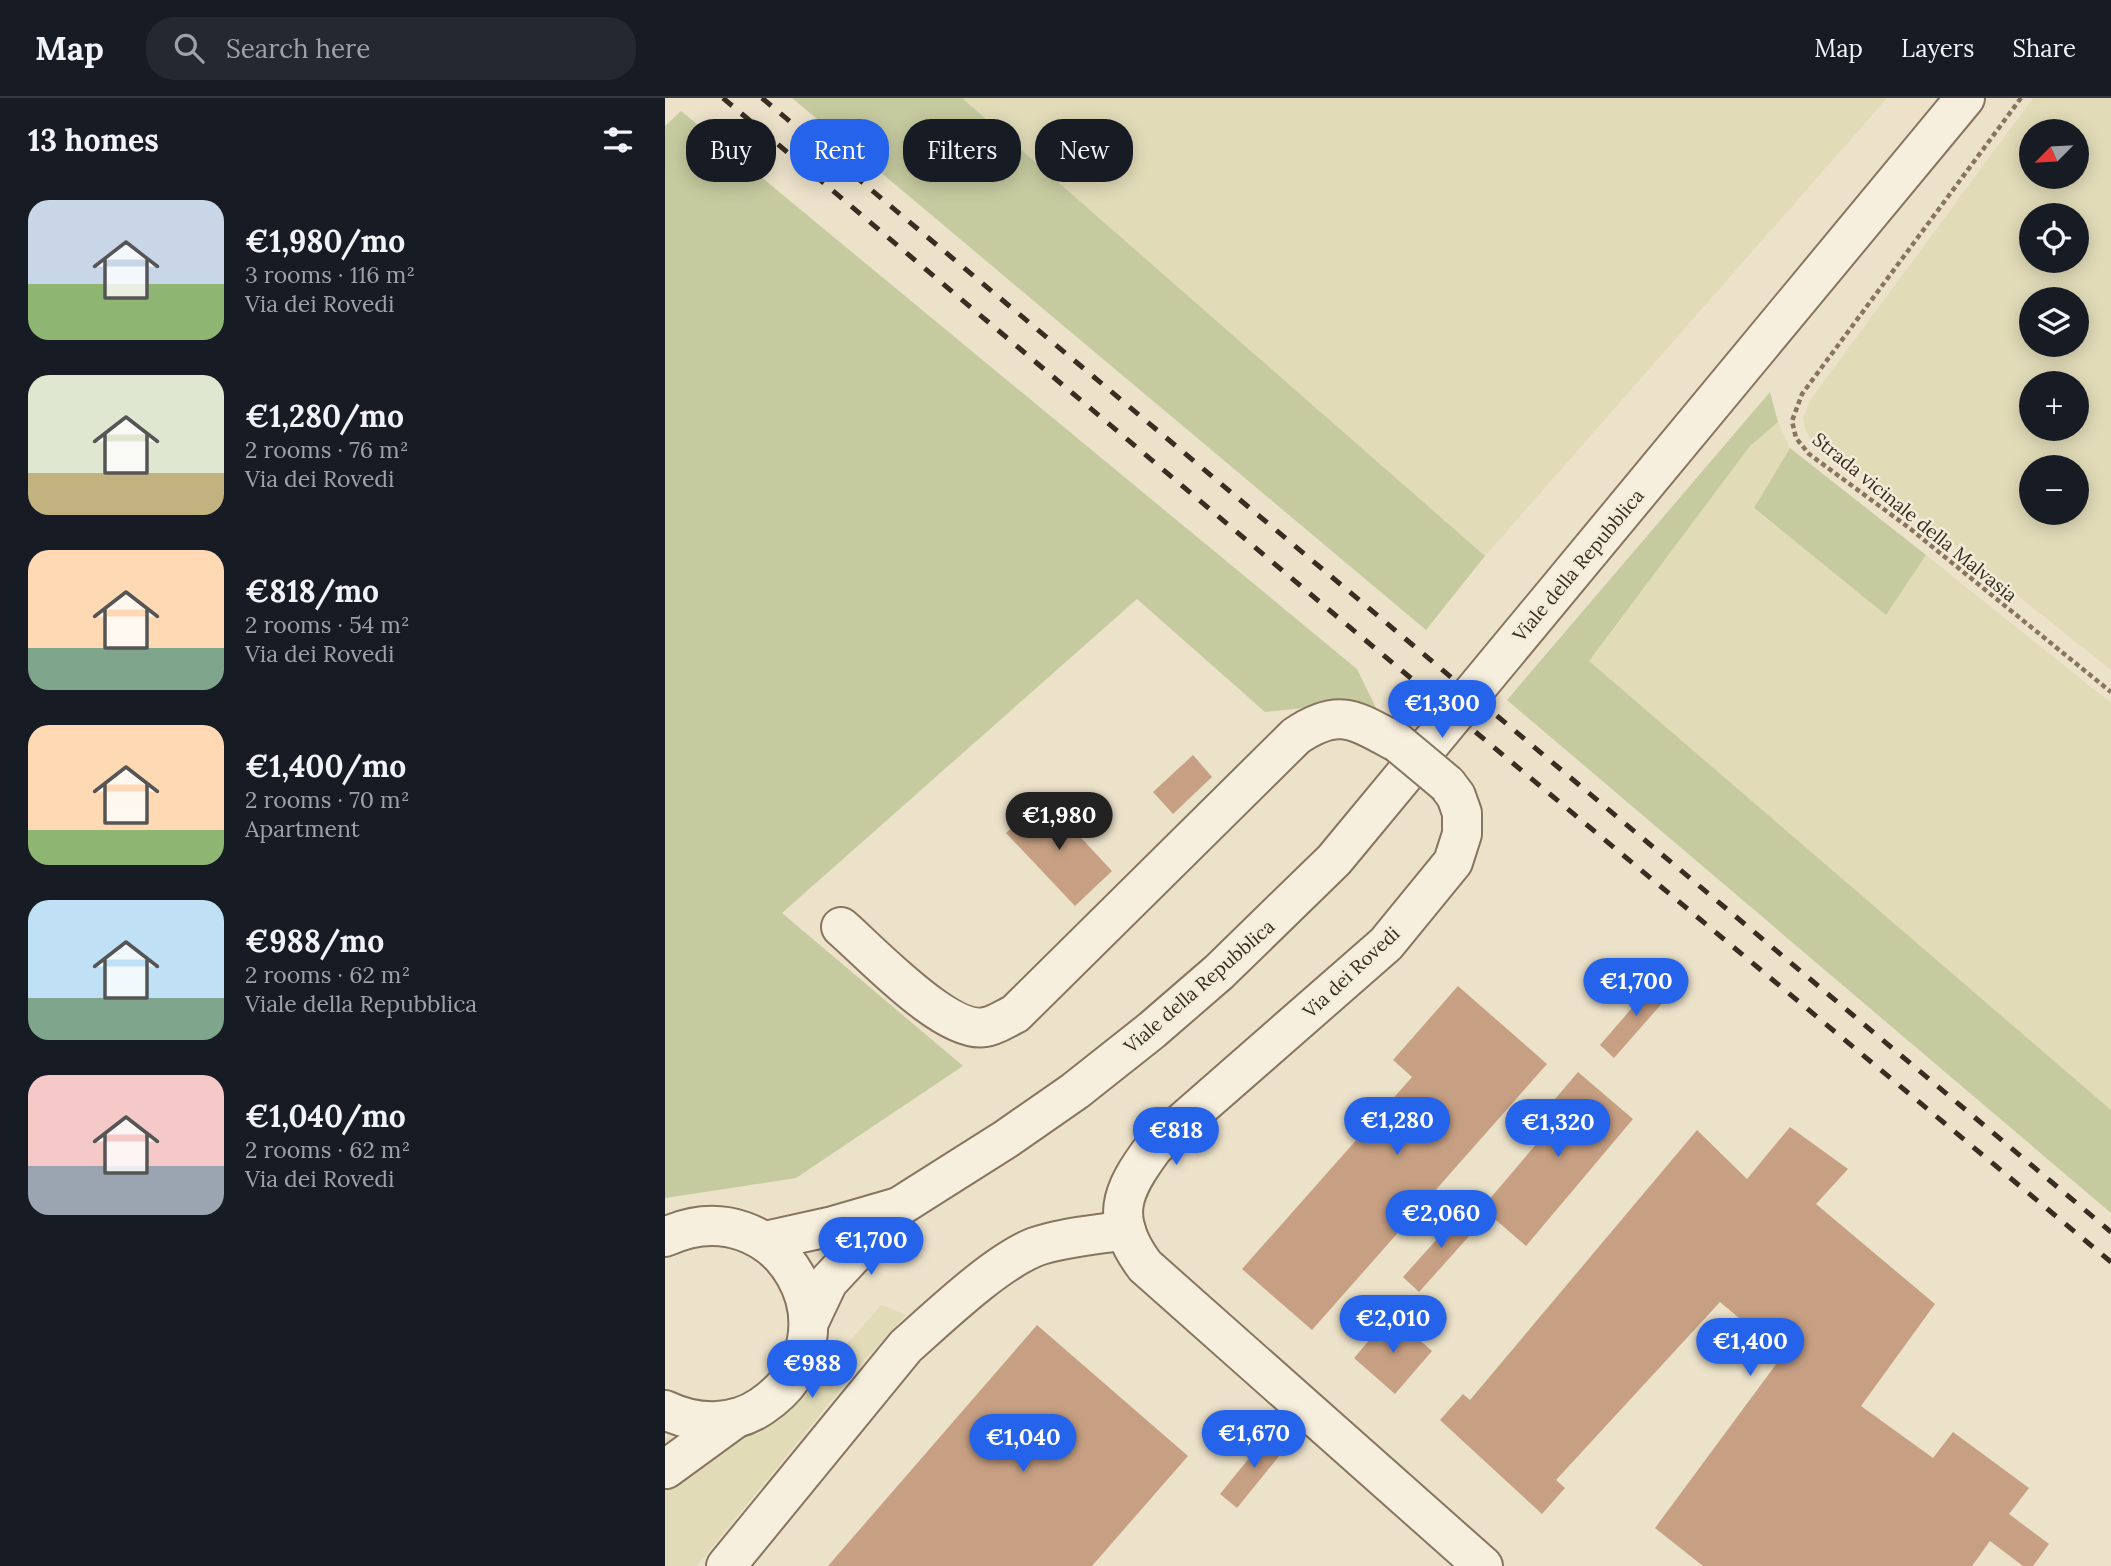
<!DOCTYPE html>
<meta charset="utf-8">
<style>
:root{--surface:#171b24;--page:#242831;--text:#f1f3f6;--muted:#9ea1a6;--line:#363941;--accent:#2563eb}
body{margin:0;font-family:Lora,serif;background:var(--page);color:var(--text);height:100vh;display:flex;flex-direction:column;font-size:26px;white-space:nowrap}
*{box-sizing:border-box;margin:0}
p{font-size:23px;color:var(--muted)}
.icon{flex:none;width:38px;height:38px;fill:none;stroke:currentColor;stroke-width:2;stroke-linecap:round;stroke-linejoin:round}
.map{position:relative;flex:1;overflow:hidden}
.panel{display:flex;flex-direction:column;background:var(--surface);width:665px}
.panel>*{flex:none}
.banner{position:absolute;left:21px;top:21px;width:665px;height:63px;display:flex;gap:14px}
.needle{width:46px;rotate:246deg}
.fabs{position:absolute;left:1354px;top:21px;display:grid;gap:14px}
.fabs a{display:grid;place-items:center;width:70px;height:70px;border-radius:50%;background:var(--surface);box-shadow:0 4px 18px #0003;font-size:35px}
.price{position:absolute;translate:-50% -60px;padding:0 16px;border-radius:24px;background:var(--accent);color:#fff;font-size:23px;line-height:46px;filter:drop-shadow(0 2px 4px #0008)}
.price::after{content:'';position:absolute;left:50%;top:42px;width:21px;height:16px;margin-left:-10px;background:inherit;clip-path:polygon(0 0,100% 0,50% 100%)}
.price.active{background:#222;color:#fff}
ul{padding:0;list-style:none}
li{display:flex;align-items:center;gap:21px;height:175px;padding:0 28px}
li span{display:grid;place-items:center;flex:none;width:196px;height:140px;border-radius:21px;color:#555}
li>.icon{margin-inline-start:auto}
span .icon{width:84px;height:84px;fill:#fffc;stroke-width:1}
li b{font-size:30px}
h2{display:flex;justify-content:space-between;align-items:center;height:84px;padding:0 28px;font-size:30px}
.pill{padding:0 24px;border-radius:28px;background:var(--surface);box-shadow:0 4px 18px #0003;font-size:24px;line-height:63px}
.pill.active{background:var(--accent);color:#fff}
header{display:flex;align-items:center;gap:42px;box-sizing:border-box;height:98px;padding:0 35px;background:var(--surface);border-bottom:2px solid var(--line)}
header strong{font-size:33px}
nav{display:flex;gap:38px;margin-inline-start:auto;font-size:24px}
.search{width:490px;height:63px;background:var(--page);display:flex;align-items:center;gap:18px;box-sizing:border-box;padding:0 24px;border-radius:28px;color:var(--muted);font-size:26px}
main{display:flex;flex:1;min-height:0}
.map>svg:first-child{display:block}
</style>
<header>
<strong>Map</strong>
<div class="search"><svg class="icon" aria-label="search" viewBox="0 0 24 24"><circle cx="10" cy="10" r="6"/><path d="M15 15l6 6"/></svg>Search here</div>
<nav><a>Map</a><a>Layers</a><a>Share</a></nav>
</header>
<main>
<section class="panel">
<h2>13 homes<svg class="icon" aria-label="filters" viewBox="0 0 24 24"><path d="M4 7h16M4 17h16"/><circle cx="9" cy="7" r="2"/><circle cx="15" cy="17" r="2"/></svg></h2>
<ul>
<li><span style="background:linear-gradient(#c9d6e8 60%,#8fb573 0)"><svg class="icon" aria-label="home" viewBox="0 0 24 24"><path d="M3 11l9-7 9 7M6 9v11h12V9"/></svg></span><div><b>€1,980/mo</b><p>3 rooms · 116 m²</p><p>Via dei Rovedi</p></div></li>
<li><span style="background:linear-gradient(#dfe7d0 70%,#c2b280 0)"><svg class="icon" aria-label="home" viewBox="0 0 24 24"><path d="M3 11l9-7 9 7M6 9v11h12V9"/></svg></span><div><b>€1,280/mo</b><p>2 rooms · 76 m²</p><p>Via dei Rovedi</p></div></li>
<li><span style="background:linear-gradient(#ffd9b3 70%,#7fa58c 0)"><svg class="icon" aria-label="home" viewBox="0 0 24 24"><path d="M3 11l9-7 9 7M6 9v11h12V9"/></svg></span><div><b>€818/mo</b><p>2 rooms · 54 m²</p><p>Via dei Rovedi</p></div></li>
<li><span style="background:linear-gradient(#ffd9b3 75%,#8fb573 0)"><svg class="icon" aria-label="home" viewBox="0 0 24 24"><path d="M3 11l9-7 9 7M6 9v11h12V9"/></svg></span><div><b>€1,400/mo</b><p>2 rooms · 70 m²</p><p>Apartment</p></div></li>
<li><span style="background:linear-gradient(#bfe0f5 70%,#7fa58c 0)"><svg class="icon" aria-label="home" viewBox="0 0 24 24"><path d="M3 11l9-7 9 7M6 9v11h12V9"/></svg></span><div><b>€988/mo</b><p>2 rooms · 62 m²</p><p>Viale della Repubblica</p></div></li>
<li><span style="background:linear-gradient(#f6c9c9 65%,#9aa5b1 0)"><svg class="icon" aria-label="home" viewBox="0 0 24 24"><path d="M3 11l9-7 9 7M6 9v11h12V9"/></svg></span><div><b>€1,040/mo</b><p>2 rooms · 62 m²</p><p>Via dei Rovedi</p></div></li>
</ul>
</section>
<div class="map">
<svg width="1446" height="1468" viewBox="0 0 1446 1468">
<rect width="100%" height="100%" fill="#ece2ca"/>
<!-- farmland -->
<g fill="#e1dbb8" fill-rule="evenodd">
<path d="M297,0h925l-402,458z"/>
<path d="M1368,0h78v572l-232,-185 -60,-35 -13,-18 -3,-14 8,-19zM1412,33v46h-45v-46zM1412,117v46h-45v-46zM1412,201v46h-45v-46zM1367,285h45v46h-45zM1367,369h45v46h-45z"/>
<path d="M1113,324l12,26 -36,61 132,105 40,-59 185,148v407l-523,-449 162,-215z"/>
<path d="M216,1207l25,10 -41,44 -168,207h-32v-128l94,-4 97,-100z"/>
</g>
<!-- green -->
<g fill="#c5ca9f">
<path d="M127,0h170l523,458 -59,74z"/>
<path d="M16,13l676,558 20,41 -55,-4 -57,6 -128,-113 -355,314 181,153 -167,112 -131,20v-1072z"/>
<path d="M1105,294l8,30 -28,24 -161,215 522,449v103l-604,-513z"/>
<path d="M1125,350l136,107 -40,60 -132,-107z"/>
</g>
<!-- building -->
<g fill="#c7a083">
<path d="M528,657l19,22 -39,37 -20,-22z"/>
<path d="M379,700l68,73 -37,35 -69,-73z"/>
<path d="M992,881l15,13 -58,66 -14,-13z"/>
<path d="M793,888l89,78 -235,266 -70,-61 170,-192 -19,-17z"/>
<path d="M913,974l55,47 -107,127 -44,-38 73,-86 -11,-10z"/>
<path d="M1125,1029l58,42 -32,35 119,100 -74,102 72,52 20,-26 76,56 -20,26 40,30 -16,22h-10l-33,-25 -18,25h-269l-48,-38 128,-173 -63,-53 -164,178 9,8 -23,26 -102,-94 23,-26 7,6 227,-270 50,49z"/>
<path d="M799,1111l16,15 -61,68 -16,-15z"/>
<path d="M726,1217l41,36 -37,43 -41,-36z"/>
<path d="M372,1227l151,131 -96,110h-264z"/>
<path d="M606,1333l17,14 -51,63 -17,-14z"/>
</g>
<g fill="none" stroke-linecap="round" stroke-linejoin="round">
<!-- minor casing -->
<g stroke="#887560" stroke-width="42">
<g id="minor">
<path d="M782,686l9,12 6,17v21l-9,28 -67,82 -232,203c-33,44 -45,71 -9,119l338,300"/>
<path d="M176,829c29,25 106,108 144,100 10,-1 21,-9 30,-13l281,-278c44,-30 60,-15 102,7"/>
<path d="M0,1139c115,-53 200,99 97,169 -29,20 -66,19 -97,4"/>
<path d="M100,1143l68,-15 62,-18"/>
<path d="M144,1224l19,-40 69,-74 109,-69 69,-48 77,-61 67,-58 115,-112 631,-762"/>
<path d="M1,1371l70,-51"/>
<path d="M61,1468l180,-220c34,-30 89,-83 129,-99 28,-10 61,-12 91,-17"/>
</g>
</g>
<!-- path -->
<path stroke="#887560" stroke-width="4.5" stroke-dasharray="5 3.5" stroke-linecap="butt" d="M1356,0l-219,296 -10,27 4,17 13,16 99,73 203,165"/>
<!-- minor -->
<use href="#minor" stroke="#f7efdd" stroke-width="38"/>
<!-- rail -->
<g stroke="#392d22" stroke-width="5" stroke-dasharray="12 12" stroke-linecap="butt">
<path d="M58,0l611,516 777,648"/>
<path d="M97,0l1349,1134"/>
</g>
<!-- minor-bridge casing -->
<g stroke="#887560" stroke-width="42" stroke-linecap="butt">
<path id="minor-bridge" d="M733,645l49,41"/>
</g>
<!-- minor-bridge -->
<use href="#minor-bridge" stroke="#f7efdd" stroke-width="38"/>
</g>
<g text-anchor="middle" dominant-baseline="central" stroke-width="5" stroke-linejoin="round" paint-order="stroke">
<!-- street labels -->
<g font-size="19" fill="#392d22" stroke="#f4ecd9">
<text transform="translate(1250 419) rotate(39)">Strada vicinale della Malvasia</text>
<text transform="translate(913 467) rotate(-50)">Viale della Repubblica</text>
<text transform="translate(686 874) rotate(-43)">Via dei Rovedi</text>
<text transform="translate(534 888) rotate(-41)">Viale della Repubblica</text>
</g>
</g>
</svg>
<div class="fabs">
<a><svg class="needle" viewBox="-14 -14 28 28"><path d="M0-13l5 13h-10z" fill="#e53935"/><path d="M0 13l5-13h-10z" fill="#9ea1a6"/></svg></a>
<a><svg class="icon" aria-label="locate" viewBox="0 0 24 24"><circle cx="12" cy="12" r="6"/><path d="M12 2v4M12 18v4M2 12h4M18 12h4"/></svg></a>
<a><svg class="icon" aria-label="layers" viewBox="0 0 24 24"><path d="M12 4l9 5-9 5-9-5zM3 14l9 5 9-5"/></svg></a>
<a>+</a>
<a>−</a>
</div>
<b class="price" style="left:777px;top:642px">€1,300</b>
<b class="price active" style="left:394px;top:754px">€1,980</b>
<b class="price" style="left:971px;top:920px">€1,700</b>
<b class="price" style="left:732px;top:1059px">€1,280</b>
<b class="price" style="left:893px;top:1061px">€1,320</b>
<b class="price" style="left:511px;top:1069px">€818</b>
<b class="price" style="left:776px;top:1152px">€2,060</b>
<b class="price" style="left:206px;top:1179px">€1,700</b>
<b class="price" style="left:728px;top:1257px">€2,010</b>
<b class="price" style="left:1085px;top:1280px">€1,400</b>
<b class="price" style="left:147px;top:1302px">€988</b>
<b class="price" style="left:589px;top:1372px">€1,670</b>
<b class="price" style="left:358px;top:1376px">€1,040</b>
<div class="banner">
<a class="pill">Buy</a>
<a class="pill active">Rent</a>
<a class="pill">Filters</a>
<a class="pill">New</a>
</div>
</div>
</main>
